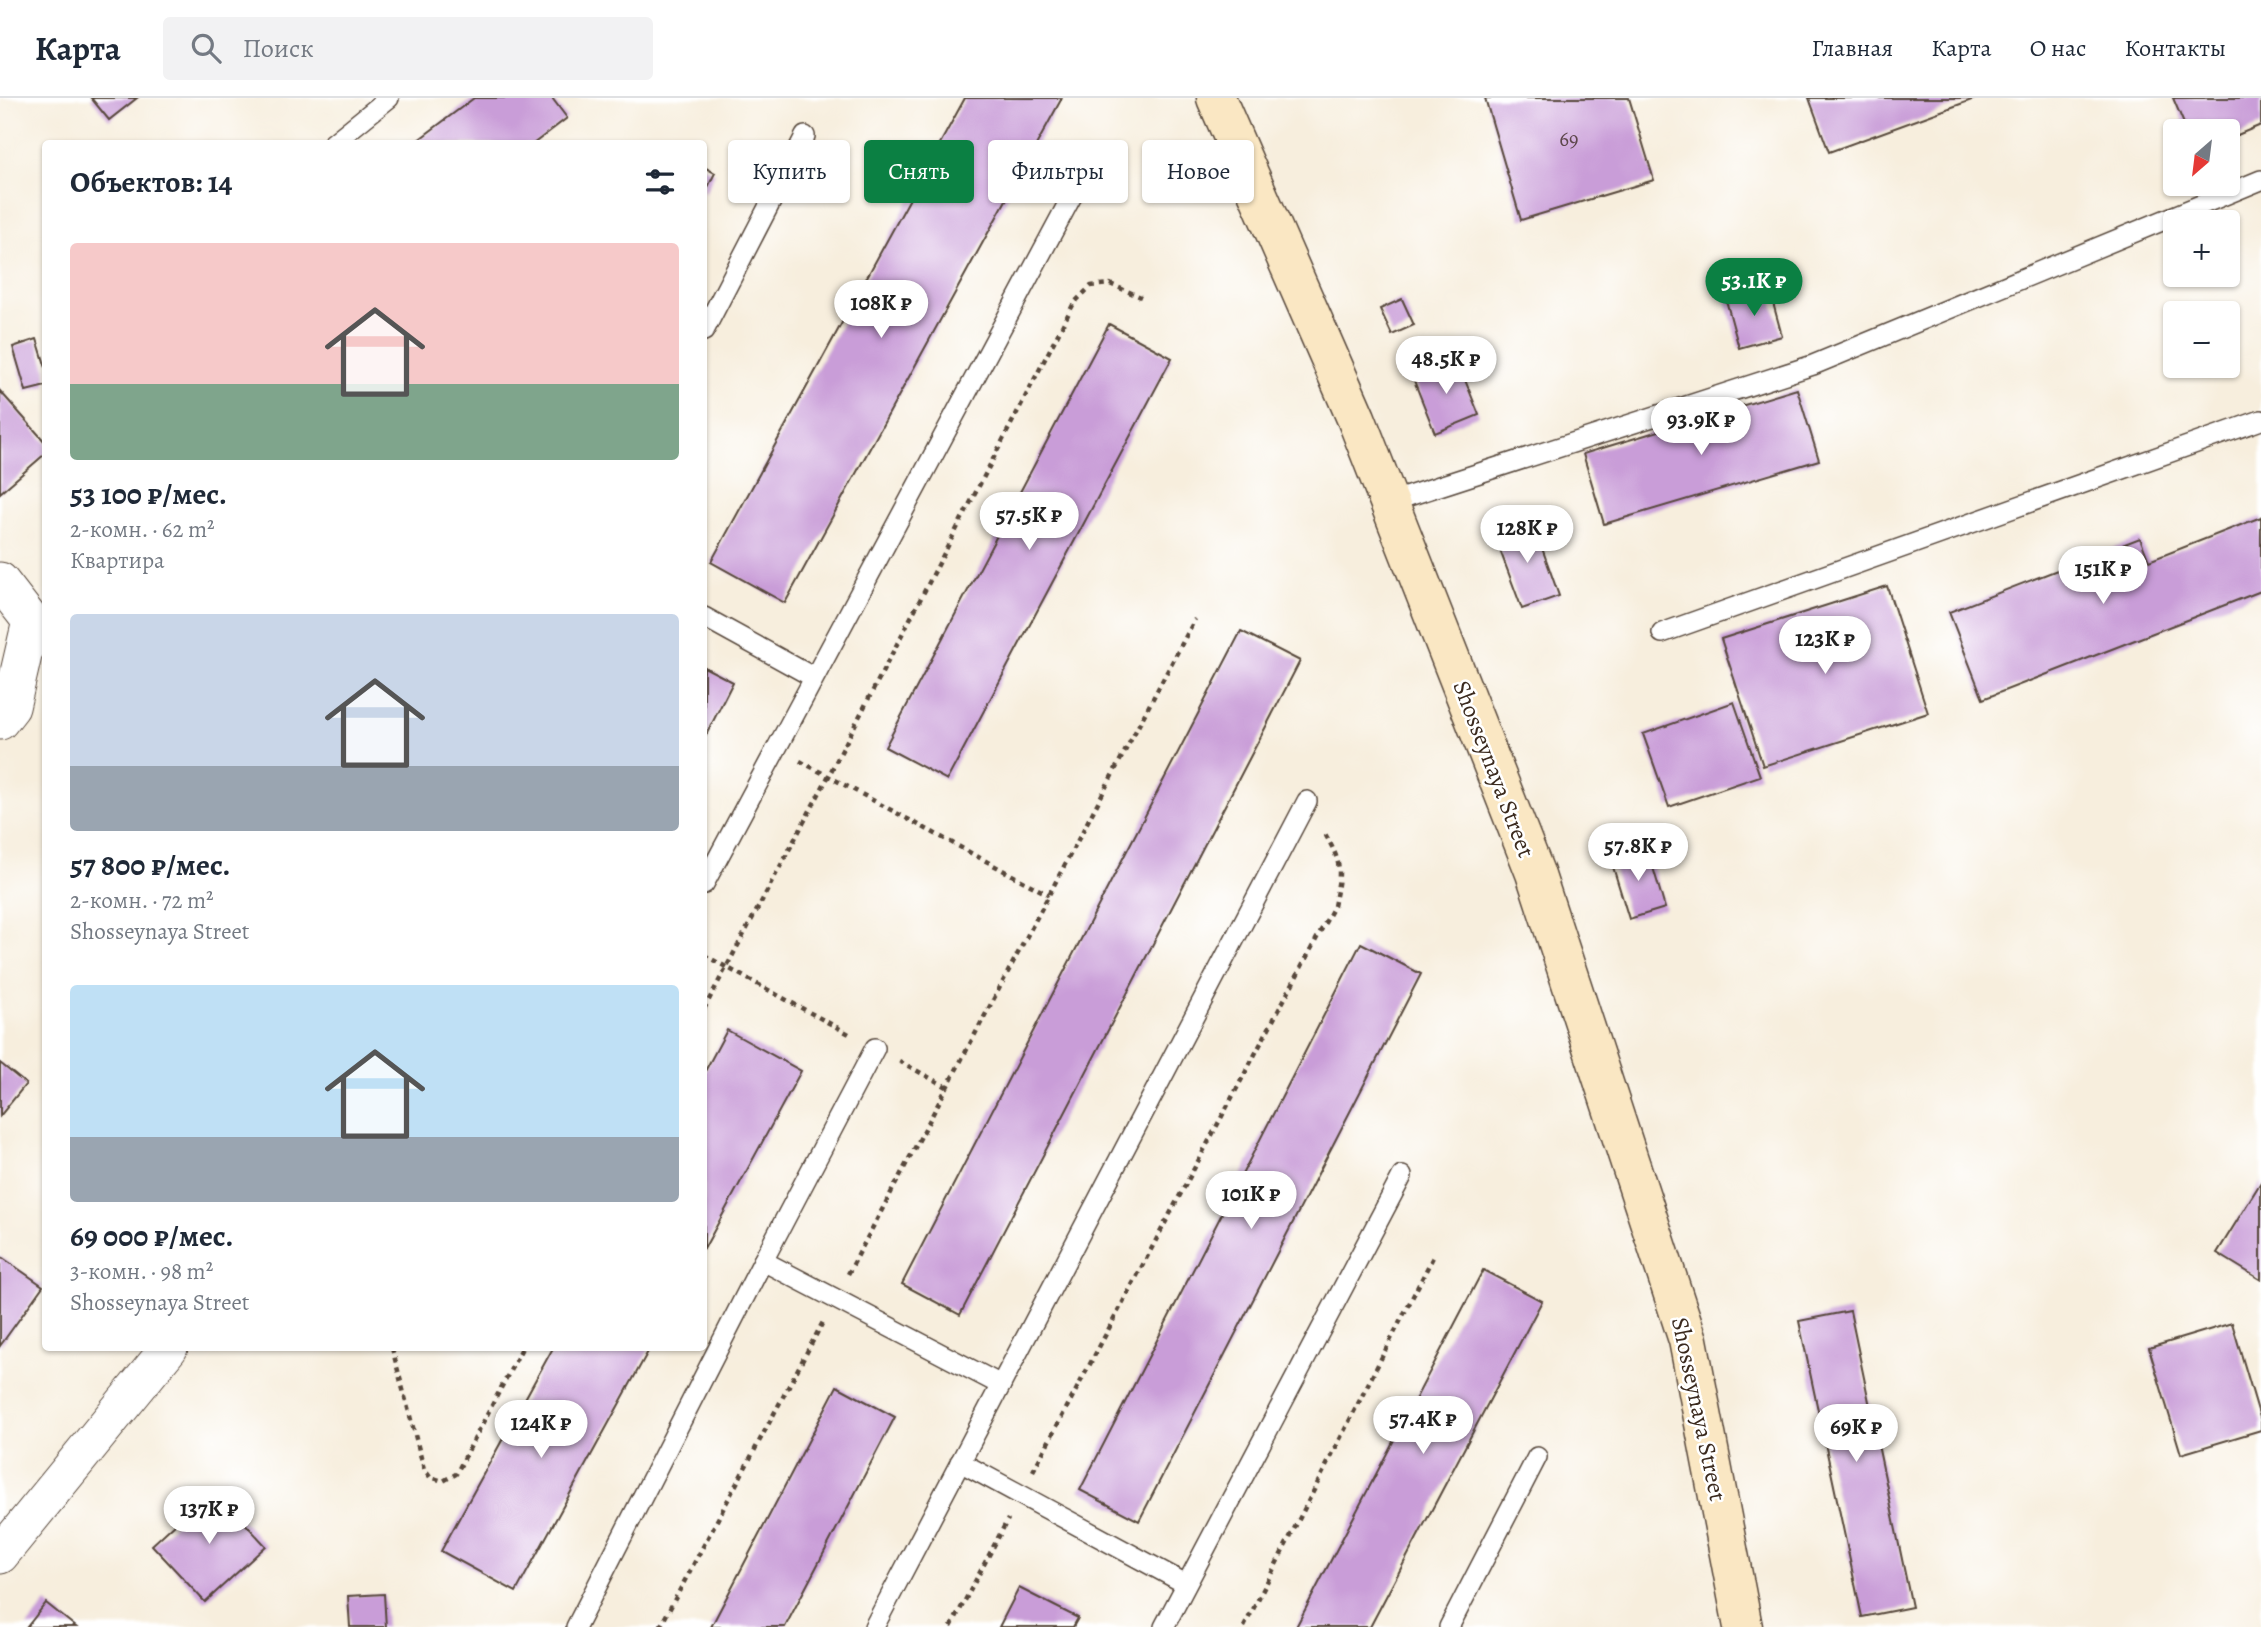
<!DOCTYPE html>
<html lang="ru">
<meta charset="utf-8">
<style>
:root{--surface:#fff;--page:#f2f2f3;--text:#1f2937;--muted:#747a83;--line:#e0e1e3;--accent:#0b8043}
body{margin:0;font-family:Alegreya,serif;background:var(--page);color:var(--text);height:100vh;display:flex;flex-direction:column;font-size:26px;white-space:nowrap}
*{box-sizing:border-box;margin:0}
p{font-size:23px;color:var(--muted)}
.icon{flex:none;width:38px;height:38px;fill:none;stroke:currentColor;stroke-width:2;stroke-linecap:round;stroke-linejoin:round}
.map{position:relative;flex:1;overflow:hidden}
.sheet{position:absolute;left:42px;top:42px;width:665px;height:1211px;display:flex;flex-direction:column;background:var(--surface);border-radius:7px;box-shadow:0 2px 5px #0004}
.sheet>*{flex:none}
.guide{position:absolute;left:728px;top:42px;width:665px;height:63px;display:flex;gap:14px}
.needle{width:46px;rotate:208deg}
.fabs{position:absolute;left:2163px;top:21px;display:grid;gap:14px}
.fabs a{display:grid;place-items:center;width:77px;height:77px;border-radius:7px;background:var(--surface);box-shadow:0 2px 5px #0004;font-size:35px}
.price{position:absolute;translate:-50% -60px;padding:0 16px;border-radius:24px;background:#fff;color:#222;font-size:23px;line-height:46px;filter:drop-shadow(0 2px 4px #0008)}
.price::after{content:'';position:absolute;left:50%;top:42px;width:21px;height:16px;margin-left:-10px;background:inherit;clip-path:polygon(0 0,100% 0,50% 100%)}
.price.active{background:var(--accent);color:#fff}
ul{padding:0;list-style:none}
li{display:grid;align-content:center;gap:14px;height:371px;padding:0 28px}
li span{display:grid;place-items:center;height:217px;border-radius:7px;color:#555}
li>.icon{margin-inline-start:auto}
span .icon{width:126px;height:126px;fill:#fffc;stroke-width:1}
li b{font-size:30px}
h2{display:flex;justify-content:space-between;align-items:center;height:84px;padding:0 28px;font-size:30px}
.pill{padding:0 24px;border-radius:7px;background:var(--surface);box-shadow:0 2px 5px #0004;font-size:24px;line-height:63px}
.pill.active{background:var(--accent);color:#fff}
header{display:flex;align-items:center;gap:42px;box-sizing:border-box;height:98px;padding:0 35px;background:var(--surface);border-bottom:2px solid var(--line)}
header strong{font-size:33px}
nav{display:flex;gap:38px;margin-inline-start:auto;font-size:24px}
.search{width:490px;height:63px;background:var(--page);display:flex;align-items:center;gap:18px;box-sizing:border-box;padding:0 24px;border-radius:7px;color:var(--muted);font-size:26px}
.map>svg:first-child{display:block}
</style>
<header>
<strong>Карта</strong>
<div class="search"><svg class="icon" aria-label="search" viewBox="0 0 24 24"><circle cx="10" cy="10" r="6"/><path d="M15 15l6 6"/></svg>Поиск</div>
<nav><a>Главная</a><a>Карта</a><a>О нас</a><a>Контакты</a></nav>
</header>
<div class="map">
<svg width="2261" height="1529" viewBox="0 0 2261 1529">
<rect width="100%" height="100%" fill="#fff"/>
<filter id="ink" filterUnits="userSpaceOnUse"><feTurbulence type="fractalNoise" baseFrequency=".0143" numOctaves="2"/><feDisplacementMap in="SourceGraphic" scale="14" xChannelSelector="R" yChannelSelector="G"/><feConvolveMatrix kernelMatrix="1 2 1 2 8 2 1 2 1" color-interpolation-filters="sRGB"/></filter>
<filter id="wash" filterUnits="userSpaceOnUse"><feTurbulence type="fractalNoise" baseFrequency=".00686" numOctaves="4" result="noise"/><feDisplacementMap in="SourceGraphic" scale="28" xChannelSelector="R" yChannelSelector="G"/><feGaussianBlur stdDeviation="1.57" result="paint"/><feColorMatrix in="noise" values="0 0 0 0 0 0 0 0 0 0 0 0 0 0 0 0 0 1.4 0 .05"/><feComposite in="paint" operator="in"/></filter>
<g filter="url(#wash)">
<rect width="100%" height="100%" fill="#f7eedd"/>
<g id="blocks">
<!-- building -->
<g fill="#c99dd8">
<path d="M91,0h46l-28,22z"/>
<path d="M474,0h78l15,20 -34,26h-120z"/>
<path d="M965,0h97l-277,505 -74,-41z"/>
<path d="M1485,0h144l25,82 -133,40z"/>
<path d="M1809,0h168l-148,54z"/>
<path d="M2173,0h88v27l-33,14v-8h-41z"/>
<path d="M704,69l11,6 -11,22z"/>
<path d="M1769,190l13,48 -43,12 -13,-48z"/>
<path d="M1402,201l12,26 -22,10 -12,-26z"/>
<path d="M1109,226l63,34 -225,422 -62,-33z"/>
<path d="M37,241l9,29v18l-20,5 -13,-44z"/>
<path d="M1457,262l22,55 -44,18 -22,-55z"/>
<path d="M1797,291l22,71 -215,64 -21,-70z"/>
<path d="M0,293l46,52v10l-46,40z"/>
<path d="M2261,419v74l-278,108 -34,-87 191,-74 9,23z"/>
<path d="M1532,422l27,76 -37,13 -28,-75z"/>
<path d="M1887,488l41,127 -165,53 -42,-127z"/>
<path d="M1241,533l59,30 -340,654 -58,-31z"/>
<path d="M704,569l29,15 -29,57z"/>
<path d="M1734,604l26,74 -91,31 -26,-73z"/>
<path d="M1647,749l18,61 -36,11 -19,-62z"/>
<path d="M1361,845l60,31 -282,547 -59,-31z"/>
<path d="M727,932l74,41 -97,178v-176z"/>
<path d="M0,965l26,21 -26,32z"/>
<path d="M2261,1084v98l-44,-27z"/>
<path d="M0,1158l43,30 -43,60z"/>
<path d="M1483,1172l59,31 -172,326h-74z"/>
<path d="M1850,1213l62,296 -50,10 -63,-296z"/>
<path d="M2232,1225l29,98v9l-80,24 -32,-106z"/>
<path d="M553,1250h97l-134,244 -75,-41z"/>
<path d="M837,1288l58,31 -110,210h-74z"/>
<path d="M213,1391l53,57 -61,56 -53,-57z"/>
<path d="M1019,1490l59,30 -5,9h-74z"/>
<path d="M384,1496l2,33h-36l-2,-31z"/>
<path d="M46,1505l30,24h-49z"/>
</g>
</g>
</g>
<g filter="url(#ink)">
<use href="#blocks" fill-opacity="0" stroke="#57473b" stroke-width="2"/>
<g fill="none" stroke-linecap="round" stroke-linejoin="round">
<!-- service casing -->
<g stroke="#57473b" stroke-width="22">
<g id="service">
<path d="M332,46l57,-46"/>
<path d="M704,233l101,-195"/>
<path d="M1390,404l423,-137 448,-185"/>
<path d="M704,519l109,60"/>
<path d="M1662,535l599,-213"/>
<path d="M704,786l384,-718"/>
<path d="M875,950l-112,213 238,124"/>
<path d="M960,1364l226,122"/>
<path d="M576,1529l187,-366"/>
<path d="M874,1529l433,-826"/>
<path d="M1164,1529l238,-451"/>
<path d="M1449,1529l88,-170"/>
</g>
</g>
<!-- minor casing -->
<g stroke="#57473b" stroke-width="39">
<g id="minor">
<path d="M0,483l31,40 -20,86 -11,14"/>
<path d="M0,1457l169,-207"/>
</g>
</g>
<!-- secondary casing -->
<g stroke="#57473b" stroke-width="41">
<path id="secondary" d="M1216,0l140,320 179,455 153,467 55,287"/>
</g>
<!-- path -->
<g stroke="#57473b" stroke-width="4.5" stroke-dasharray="5 5" stroke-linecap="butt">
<path d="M800,663l249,134"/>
<path d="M704,857l147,80"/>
<path d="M704,911l124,-232 246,-474 17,-17 19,-2 31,13"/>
<path d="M899,963l48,26"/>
<path d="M848,1176l347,-655"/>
<path d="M392,1250l32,121 6,8 13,4 13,-7 66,-126"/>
<path d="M1033,1373l301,-565c7,-36 9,-41 -10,-74"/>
<path d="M660,1529l163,-305"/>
<path d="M951,1529l57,-108"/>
<path d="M1244,1529l189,-370"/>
</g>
<!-- service -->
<use href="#service" stroke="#fff" stroke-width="19"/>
<!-- minor -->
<use href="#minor" stroke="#fff" stroke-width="37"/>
<!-- secondary -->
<use href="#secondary" stroke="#fae7c3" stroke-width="38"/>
</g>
</g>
<g text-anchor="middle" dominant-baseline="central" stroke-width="5" stroke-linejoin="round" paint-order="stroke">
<!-- number labels -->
<g font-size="21" fill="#5e474c">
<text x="1569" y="41">69</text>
</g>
<!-- street labels -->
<g font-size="24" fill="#3b2a1e" stroke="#fff">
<text transform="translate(1494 671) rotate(69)">Shosseynaya Street</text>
<text transform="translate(1699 1311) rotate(78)">Shosseynaya Street</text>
</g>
</g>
</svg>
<div class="fabs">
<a><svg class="needle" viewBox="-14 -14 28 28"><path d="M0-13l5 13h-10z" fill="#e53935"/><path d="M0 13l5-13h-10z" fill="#747a83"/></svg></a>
<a>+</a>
<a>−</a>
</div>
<b class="price active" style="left:1754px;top:220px">53.1K ₽</b>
<b class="price" style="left:881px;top:242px">108K ₽</b>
<b class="price" style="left:1446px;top:298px">48.5K ₽</b>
<b class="price" style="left:1701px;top:359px">93.9K ₽</b>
<b class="price" style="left:1029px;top:454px">57.5K ₽</b>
<b class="price" style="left:1527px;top:467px">128K ₽</b>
<b class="price" style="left:2103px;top:508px">151K ₽</b>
<b class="price" style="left:1825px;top:578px">123K ₽</b>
<b class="price" style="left:1638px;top:785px">57.8K ₽</b>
<b class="price" style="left:1251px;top:1133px">101K ₽</b>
<b class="price" style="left:1423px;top:1358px">57.4K ₽</b>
<b class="price" style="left:541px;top:1362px">124K ₽</b>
<b class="price" style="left:1856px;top:1366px">69K ₽</b>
<b class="price" style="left:209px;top:1448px">137K ₽</b>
<div class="guide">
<a class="pill">Купить</a>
<a class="pill active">Снять</a>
<a class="pill">Фильтры</a>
<a class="pill">Новое</a>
</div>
<section class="sheet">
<h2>Объектов: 14<svg class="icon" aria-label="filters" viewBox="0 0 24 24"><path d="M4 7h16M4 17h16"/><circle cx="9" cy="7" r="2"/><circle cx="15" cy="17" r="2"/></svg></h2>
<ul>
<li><span style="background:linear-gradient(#f6c9c9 65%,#7fa58c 0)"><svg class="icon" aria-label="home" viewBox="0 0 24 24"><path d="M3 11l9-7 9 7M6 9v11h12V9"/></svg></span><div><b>53 100 ₽/мес.</b><p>2-комн. · 62 m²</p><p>Квартира</p></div></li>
<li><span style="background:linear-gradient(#c9d6e8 70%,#9aa5b1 0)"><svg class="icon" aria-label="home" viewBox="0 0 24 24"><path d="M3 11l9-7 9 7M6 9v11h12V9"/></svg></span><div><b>57 800 ₽/мес.</b><p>2-комн. · 72 m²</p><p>Shosseynaya Street</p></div></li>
<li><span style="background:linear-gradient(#bfe0f5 70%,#9aa5b1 0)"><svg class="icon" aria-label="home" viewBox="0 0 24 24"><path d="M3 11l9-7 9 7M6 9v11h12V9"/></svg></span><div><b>69 000 ₽/мес.</b><p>3-комн. · 98 m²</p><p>Shosseynaya Street</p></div></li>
</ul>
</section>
</div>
